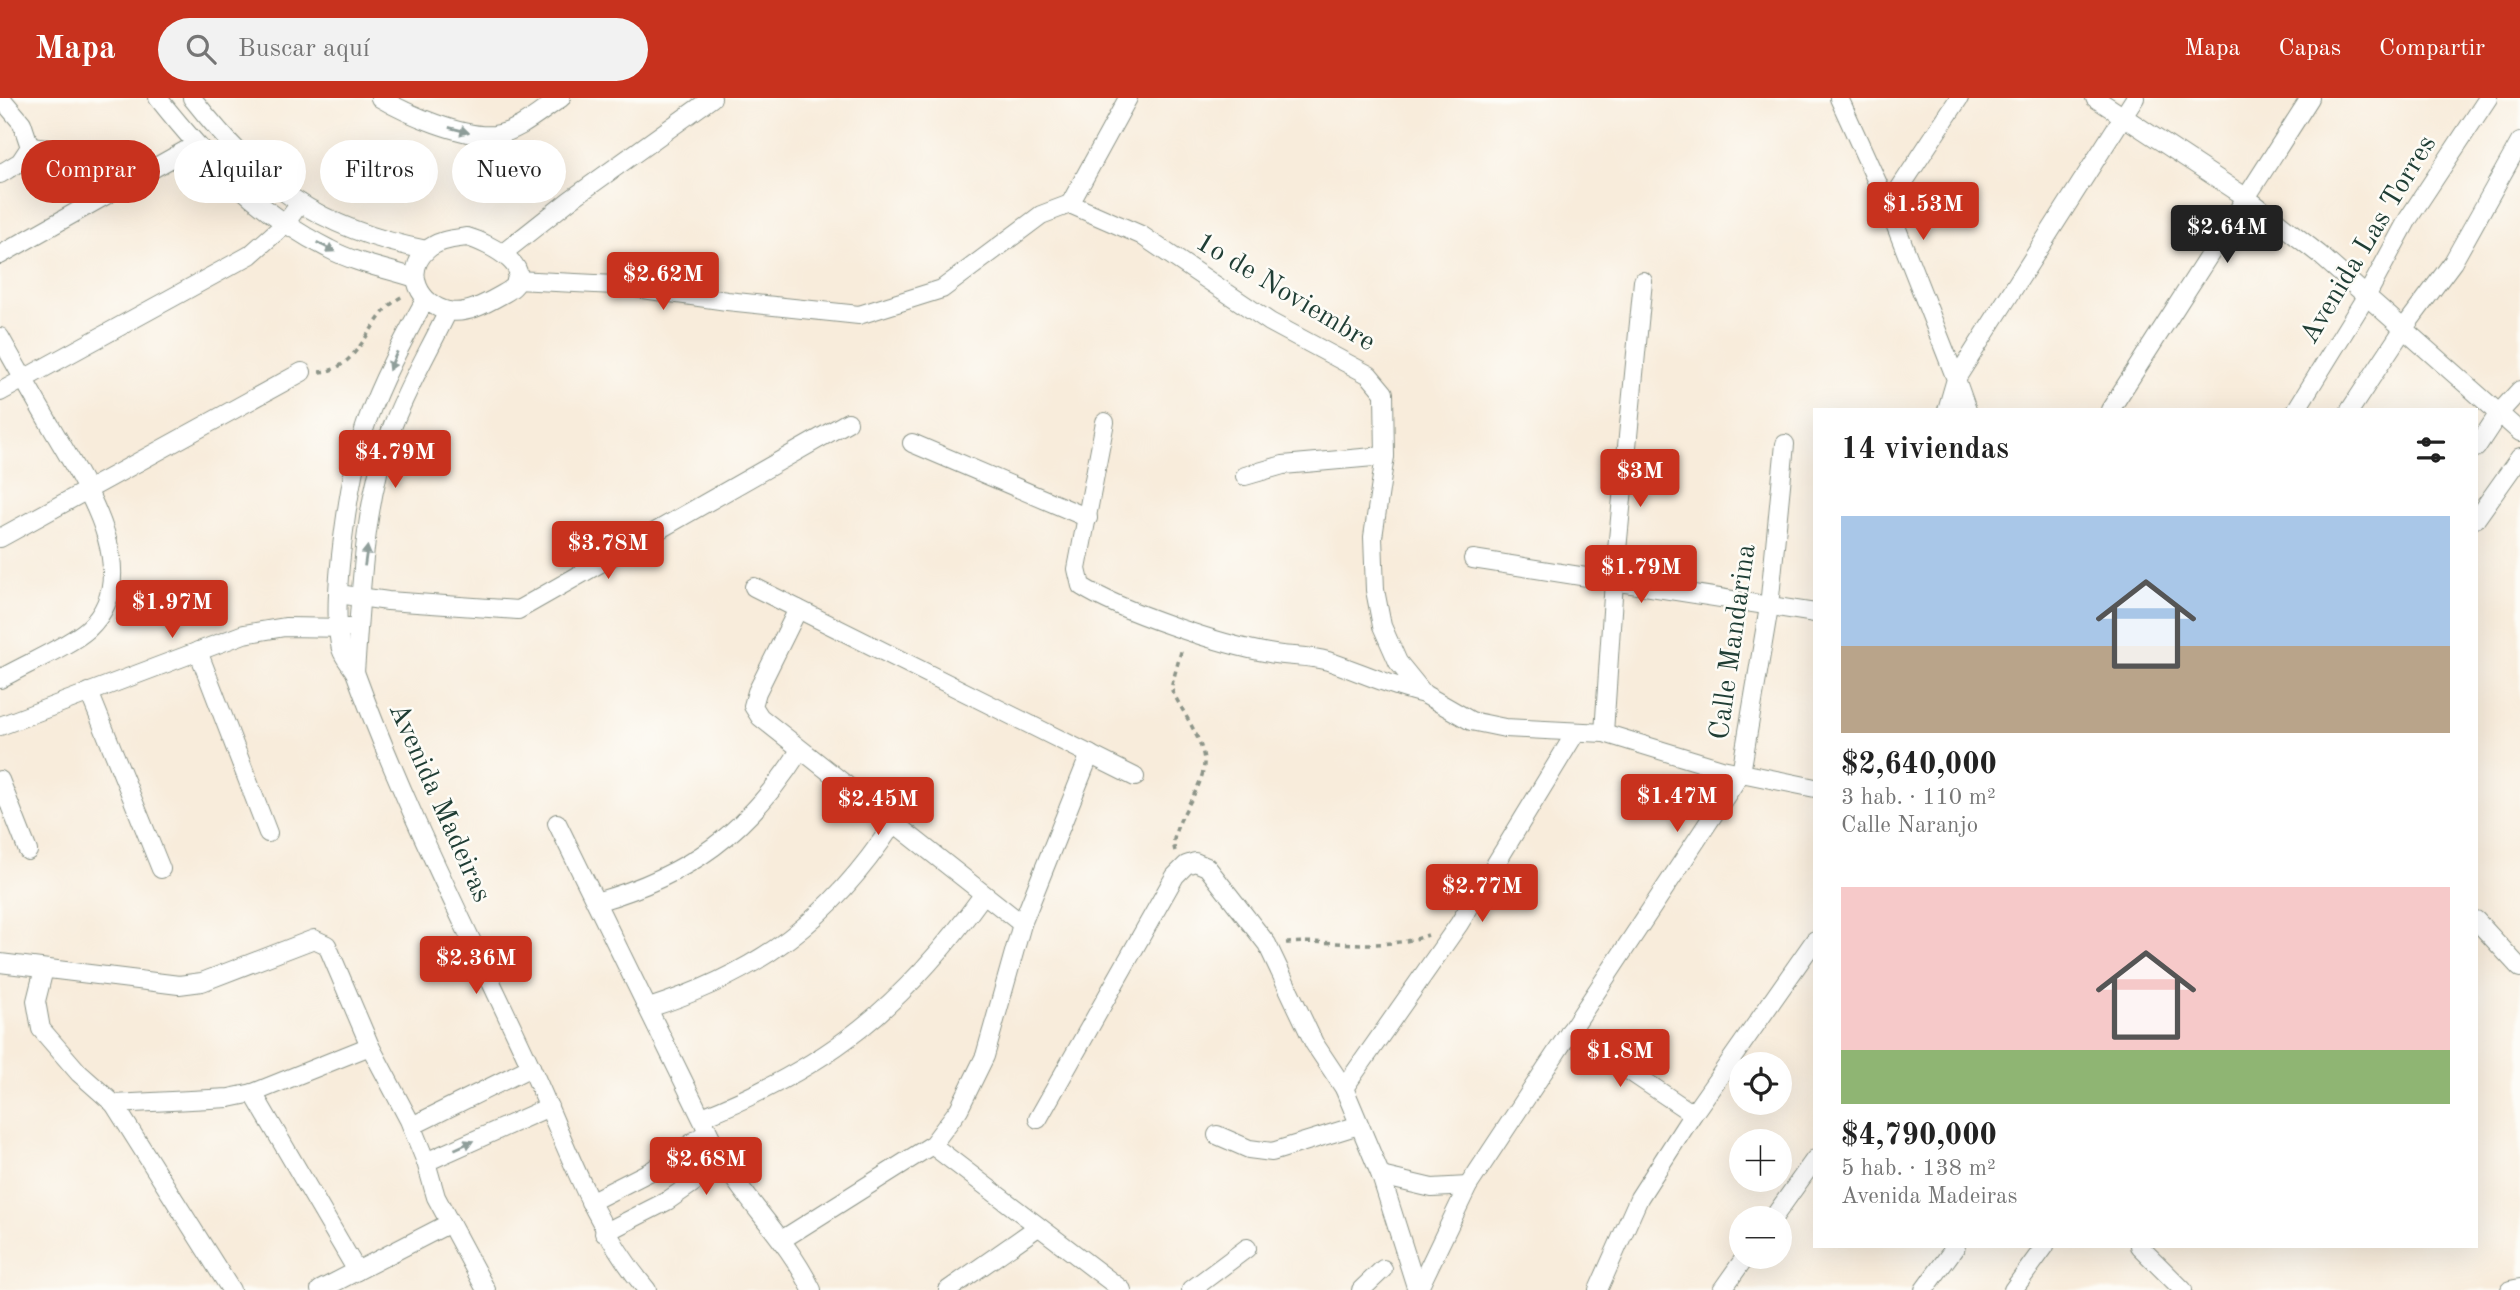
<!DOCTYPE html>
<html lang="es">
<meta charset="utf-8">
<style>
:root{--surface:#fff;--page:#f2f2f2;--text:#222;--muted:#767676;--accent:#c8321e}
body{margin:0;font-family:"Old Standard TT",serif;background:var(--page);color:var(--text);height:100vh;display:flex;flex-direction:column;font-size:26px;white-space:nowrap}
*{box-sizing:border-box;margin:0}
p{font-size:23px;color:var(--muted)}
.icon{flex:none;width:38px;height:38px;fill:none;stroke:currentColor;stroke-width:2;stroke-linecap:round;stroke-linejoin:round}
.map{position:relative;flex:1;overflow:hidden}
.panel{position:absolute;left:1813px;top:310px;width:665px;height:840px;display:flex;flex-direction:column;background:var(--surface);border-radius:0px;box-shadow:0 7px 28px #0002}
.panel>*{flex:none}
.hud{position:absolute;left:21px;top:42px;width:665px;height:63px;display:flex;gap:14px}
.buttons{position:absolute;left:1729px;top:954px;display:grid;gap:14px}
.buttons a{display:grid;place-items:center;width:63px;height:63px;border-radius:50%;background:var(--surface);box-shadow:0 7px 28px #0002;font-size:35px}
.price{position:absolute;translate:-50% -60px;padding:0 16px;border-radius:7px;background:var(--accent);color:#fff;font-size:23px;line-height:46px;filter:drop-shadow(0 2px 4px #0008)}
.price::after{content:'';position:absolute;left:50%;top:42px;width:21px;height:16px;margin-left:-10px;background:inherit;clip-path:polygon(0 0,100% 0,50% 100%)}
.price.active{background:#222;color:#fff}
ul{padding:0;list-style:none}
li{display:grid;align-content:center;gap:14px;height:371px;padding:0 28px}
li span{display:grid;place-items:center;height:217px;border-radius:0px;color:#555}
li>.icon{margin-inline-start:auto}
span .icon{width:126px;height:126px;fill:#fffc;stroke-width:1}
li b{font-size:30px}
h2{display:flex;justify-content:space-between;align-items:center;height:84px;padding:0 28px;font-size:30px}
.tag{padding:0 24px;border-radius:32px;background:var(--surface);box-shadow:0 7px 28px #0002;font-size:24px;line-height:63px}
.tag.active{background:var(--accent);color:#fff}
header{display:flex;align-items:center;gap:42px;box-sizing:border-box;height:98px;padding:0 35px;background:var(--accent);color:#fff}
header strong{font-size:33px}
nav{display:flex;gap:38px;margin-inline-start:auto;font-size:24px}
.search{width:490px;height:63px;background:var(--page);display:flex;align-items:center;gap:18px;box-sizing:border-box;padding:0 24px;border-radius:38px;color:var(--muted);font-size:26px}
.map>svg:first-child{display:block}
</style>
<header>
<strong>Mapa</strong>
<div class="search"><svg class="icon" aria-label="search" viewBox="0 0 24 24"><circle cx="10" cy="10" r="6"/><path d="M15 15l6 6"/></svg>Buscar aquí</div>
<nav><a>Mapa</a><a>Capas</a><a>Compartir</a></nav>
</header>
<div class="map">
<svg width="2520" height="1192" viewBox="0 0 2520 1192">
<rect width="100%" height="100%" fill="#fdfcf7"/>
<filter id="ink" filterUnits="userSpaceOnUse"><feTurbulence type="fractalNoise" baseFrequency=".0143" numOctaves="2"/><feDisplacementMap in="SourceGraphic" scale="14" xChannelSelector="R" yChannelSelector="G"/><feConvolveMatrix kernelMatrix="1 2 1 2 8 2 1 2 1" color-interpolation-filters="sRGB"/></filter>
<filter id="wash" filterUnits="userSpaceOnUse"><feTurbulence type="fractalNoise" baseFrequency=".00686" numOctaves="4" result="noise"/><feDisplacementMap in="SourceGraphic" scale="28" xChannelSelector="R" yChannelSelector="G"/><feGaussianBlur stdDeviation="1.57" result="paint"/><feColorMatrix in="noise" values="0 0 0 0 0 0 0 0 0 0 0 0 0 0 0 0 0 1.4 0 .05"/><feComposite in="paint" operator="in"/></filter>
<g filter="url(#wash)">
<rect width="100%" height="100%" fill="#f8ecdb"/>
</g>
<g filter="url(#ink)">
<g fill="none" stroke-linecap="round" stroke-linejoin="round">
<!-- street casing -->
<g stroke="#8c9488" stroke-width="20">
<g id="street">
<path d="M158,0c48,61 101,116 171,151 26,14 58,20 86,29"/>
<path d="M192,0c69,87 124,131 235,152"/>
<path d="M380,0c27,16 83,40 114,37 25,-3 47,-24 67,-37"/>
<path d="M1839,0l49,108 68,173 -9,31"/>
<path d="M2095,0l152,100 72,56 201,178"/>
<path d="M30,49l19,2 31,40"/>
<path d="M0,76l20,-12 10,-15 -8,-24 -21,-25"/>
<path d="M1070,106l58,-106"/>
<path d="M1888,108l71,-108"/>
<path d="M467,139c22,6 79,35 36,57 -16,9 -36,21 -55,17 -28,-6 -45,-39 -21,-61 11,-10 26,-11 40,-13z"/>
<path d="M503,155l67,-53 142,-102"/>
<path d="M0,157l195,-110"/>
<path d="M516,182l99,5 112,16 132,14 83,-26 99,-74 29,-11 71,31 129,87 99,53 15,18 1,63 -12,81 2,53 7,36 16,36 26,32 47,27 34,7 99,5 118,36 93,19"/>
<path d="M425,202c-21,39 -43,79 -58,121 -17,48 -36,175 -27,223 1,10 10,20 15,28 49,135 115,263 175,393 36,77 61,159 117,225"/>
<path d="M0,239c17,31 35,62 53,93 30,52 94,145 35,199 -19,17 -64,36 -88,50"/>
<path d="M0,294l250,-137 35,-31 15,-21"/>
<path d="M1967,312l-11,-31 179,-281"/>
<path d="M2110,312l200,-312"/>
<path d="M2296,312l71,-115 41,-76 80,-121"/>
<path d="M2350,312l54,-82 49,-66 67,-120"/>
<path d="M1105,324l-28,147 4,17c39,25 141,59 188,67 19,4 40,2 59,8 33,11 61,25 96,33"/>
<path d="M912,345l176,75"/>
<path d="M2476,350l23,-35 21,-23"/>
<path d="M1245,378l38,-11 102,-9"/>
<path d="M2476,421l44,-62"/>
<path d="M0,440l302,-166"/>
<path d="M1473,461l342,54"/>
<path d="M754,489l381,190"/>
<path d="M338,496l50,7 130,9 330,-188"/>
<path d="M798,511l-41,83 -4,14 7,11 262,207"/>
<path d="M198,553l70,182"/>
<path d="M355,574c6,-76 8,-166 35,-239 15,-42 39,-82 58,-122"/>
<path d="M89,594l72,177"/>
<path d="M0,628l244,-92 41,-7 64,1"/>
<path d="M1604,635l10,-152 29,-300"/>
<path d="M0,682l28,71"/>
<path d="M557,725l166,339c28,45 66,80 89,128"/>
<path d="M596,804c94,-27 152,-70 204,-152"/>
<path d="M2476,822l44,48"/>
<path d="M0,865l179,22 23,-3 112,-43 13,6 43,101 39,74 17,42 10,35 50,93"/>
<path d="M44,871l-8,32 5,28 38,44 35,31 117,186"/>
<path d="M649,910c110,-35 181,-88 244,-184"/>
<path d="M1570,933l123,83"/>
<path d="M1344,990l115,-164 117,-192"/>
<path d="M253,995l104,178"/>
<path d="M114,1006l115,-6 24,-5 117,-47"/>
<path d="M702,1019c127,-50 202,-112 281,-222"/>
<path d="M1038,1021l137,-243 11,-11 9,-3 12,5 60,77 47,99 30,45 37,88 36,114"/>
<path d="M412,1028l119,-59"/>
<path d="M1217,1037l32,14 23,3 87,-27"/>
<path d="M932,1047l190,145"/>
<path d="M426,1064l123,-55"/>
<path d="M1381,1078l51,12 36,-2"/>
<path d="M590,1104l61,-31 57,-39"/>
<path d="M1773,1120l42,-59"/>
<path d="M604,1135l63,-32 56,-39"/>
<path d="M783,1141l149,-94 27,-36 26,-53 37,-132 68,-170"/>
<path d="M2139,1148l44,44"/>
<path d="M320,1192l130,-67"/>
<path d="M948,1192l90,-63"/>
<path d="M1191,1192l56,-42"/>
<path d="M1361,1192l22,-21"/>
<path d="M1418,1192l50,-104 273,-413 28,-166 16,-163"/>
<path d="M1598,1192l41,-92 54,-84 122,-174"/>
<path d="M1722,1192l24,-34"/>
<path d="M1924,1192l32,-44"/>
<path d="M2013,1192l32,-44"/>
<path d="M2510,1192l10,-2"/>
</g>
</g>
<!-- path -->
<g stroke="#8c9488" stroke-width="3.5" stroke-dasharray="5 5" stroke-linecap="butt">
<path d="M319,274c42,-1 50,-59 84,-76"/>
<path d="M1175,753c-8,-25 28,-58 29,-87 1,-23 -24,-55 -33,-76l11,-40"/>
<path d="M1286,845c47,-4 96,9 142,-8"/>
</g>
<!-- street -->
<use href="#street" stroke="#fff" stroke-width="18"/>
</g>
<!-- one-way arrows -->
<defs><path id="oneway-solid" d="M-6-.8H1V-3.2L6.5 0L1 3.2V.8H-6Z" transform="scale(1.75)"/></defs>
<g fill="#8f9e9a">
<use href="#oneway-solid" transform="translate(459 32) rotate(14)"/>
<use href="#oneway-solid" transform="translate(326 149) rotate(27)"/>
<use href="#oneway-solid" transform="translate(393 263) rotate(114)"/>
<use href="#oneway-solid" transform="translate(366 458) rotate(-82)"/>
<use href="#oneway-solid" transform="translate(464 1047) rotate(-24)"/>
</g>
</g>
<g text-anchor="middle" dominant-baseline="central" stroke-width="5" stroke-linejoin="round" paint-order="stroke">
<!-- street labels -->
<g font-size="28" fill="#1f3d34" stroke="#fdfcf7">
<text transform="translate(2369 142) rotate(-59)">Avenida Las Torres</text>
<text transform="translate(1285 195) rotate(31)">1o de Noviembre</text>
<text transform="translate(1734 544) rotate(-82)">Calle Mandarina</text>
<text transform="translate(439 705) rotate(66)">Avenida Madeiras</text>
</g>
</g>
</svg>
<div class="buttons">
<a><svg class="icon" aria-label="locate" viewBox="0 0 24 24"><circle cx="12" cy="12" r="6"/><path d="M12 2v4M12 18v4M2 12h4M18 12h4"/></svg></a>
<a>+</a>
<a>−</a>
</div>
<b class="price" style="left:1923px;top:144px">$1.53M</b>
<b class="price active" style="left:2227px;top:167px">$2.64M</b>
<b class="price" style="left:663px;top:214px">$2.62M</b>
<b class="price" style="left:395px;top:392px">$4.79M</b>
<b class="price" style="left:1640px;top:411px">$3M</b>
<b class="price" style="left:608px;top:483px">$3.78M</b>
<b class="price" style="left:1641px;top:507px">$1.79M</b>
<b class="price" style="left:172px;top:542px">$1.97M</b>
<b class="price" style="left:1677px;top:736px">$1.47M</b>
<b class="price" style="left:878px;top:739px">$2.45M</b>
<b class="price" style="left:1482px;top:826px">$2.77M</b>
<b class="price" style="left:476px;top:898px">$2.36M</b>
<b class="price" style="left:1620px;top:991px">$1.8M</b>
<b class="price" style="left:706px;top:1099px">$2.68M</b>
<div class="hud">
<a class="tag active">Comprar</a>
<a class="tag">Alquilar</a>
<a class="tag">Filtros</a>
<a class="tag">Nuevo</a>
</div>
<section class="panel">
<h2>14 viviendas<svg class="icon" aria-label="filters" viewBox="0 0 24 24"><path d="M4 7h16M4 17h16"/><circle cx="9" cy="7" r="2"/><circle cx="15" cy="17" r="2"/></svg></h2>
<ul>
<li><span style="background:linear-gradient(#a9c7e8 60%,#b9a48a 0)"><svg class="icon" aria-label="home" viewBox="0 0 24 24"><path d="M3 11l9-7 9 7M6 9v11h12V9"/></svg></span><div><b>$2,640,000</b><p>3 hab. · 110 m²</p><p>Calle Naranjo</p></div></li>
<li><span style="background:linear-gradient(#f6c9c9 75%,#8fb573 0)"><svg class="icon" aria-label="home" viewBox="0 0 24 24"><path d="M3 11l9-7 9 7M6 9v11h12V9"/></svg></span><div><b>$4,790,000</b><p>5 hab. · 138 m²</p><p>Avenida Madeiras</p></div></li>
</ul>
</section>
</div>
